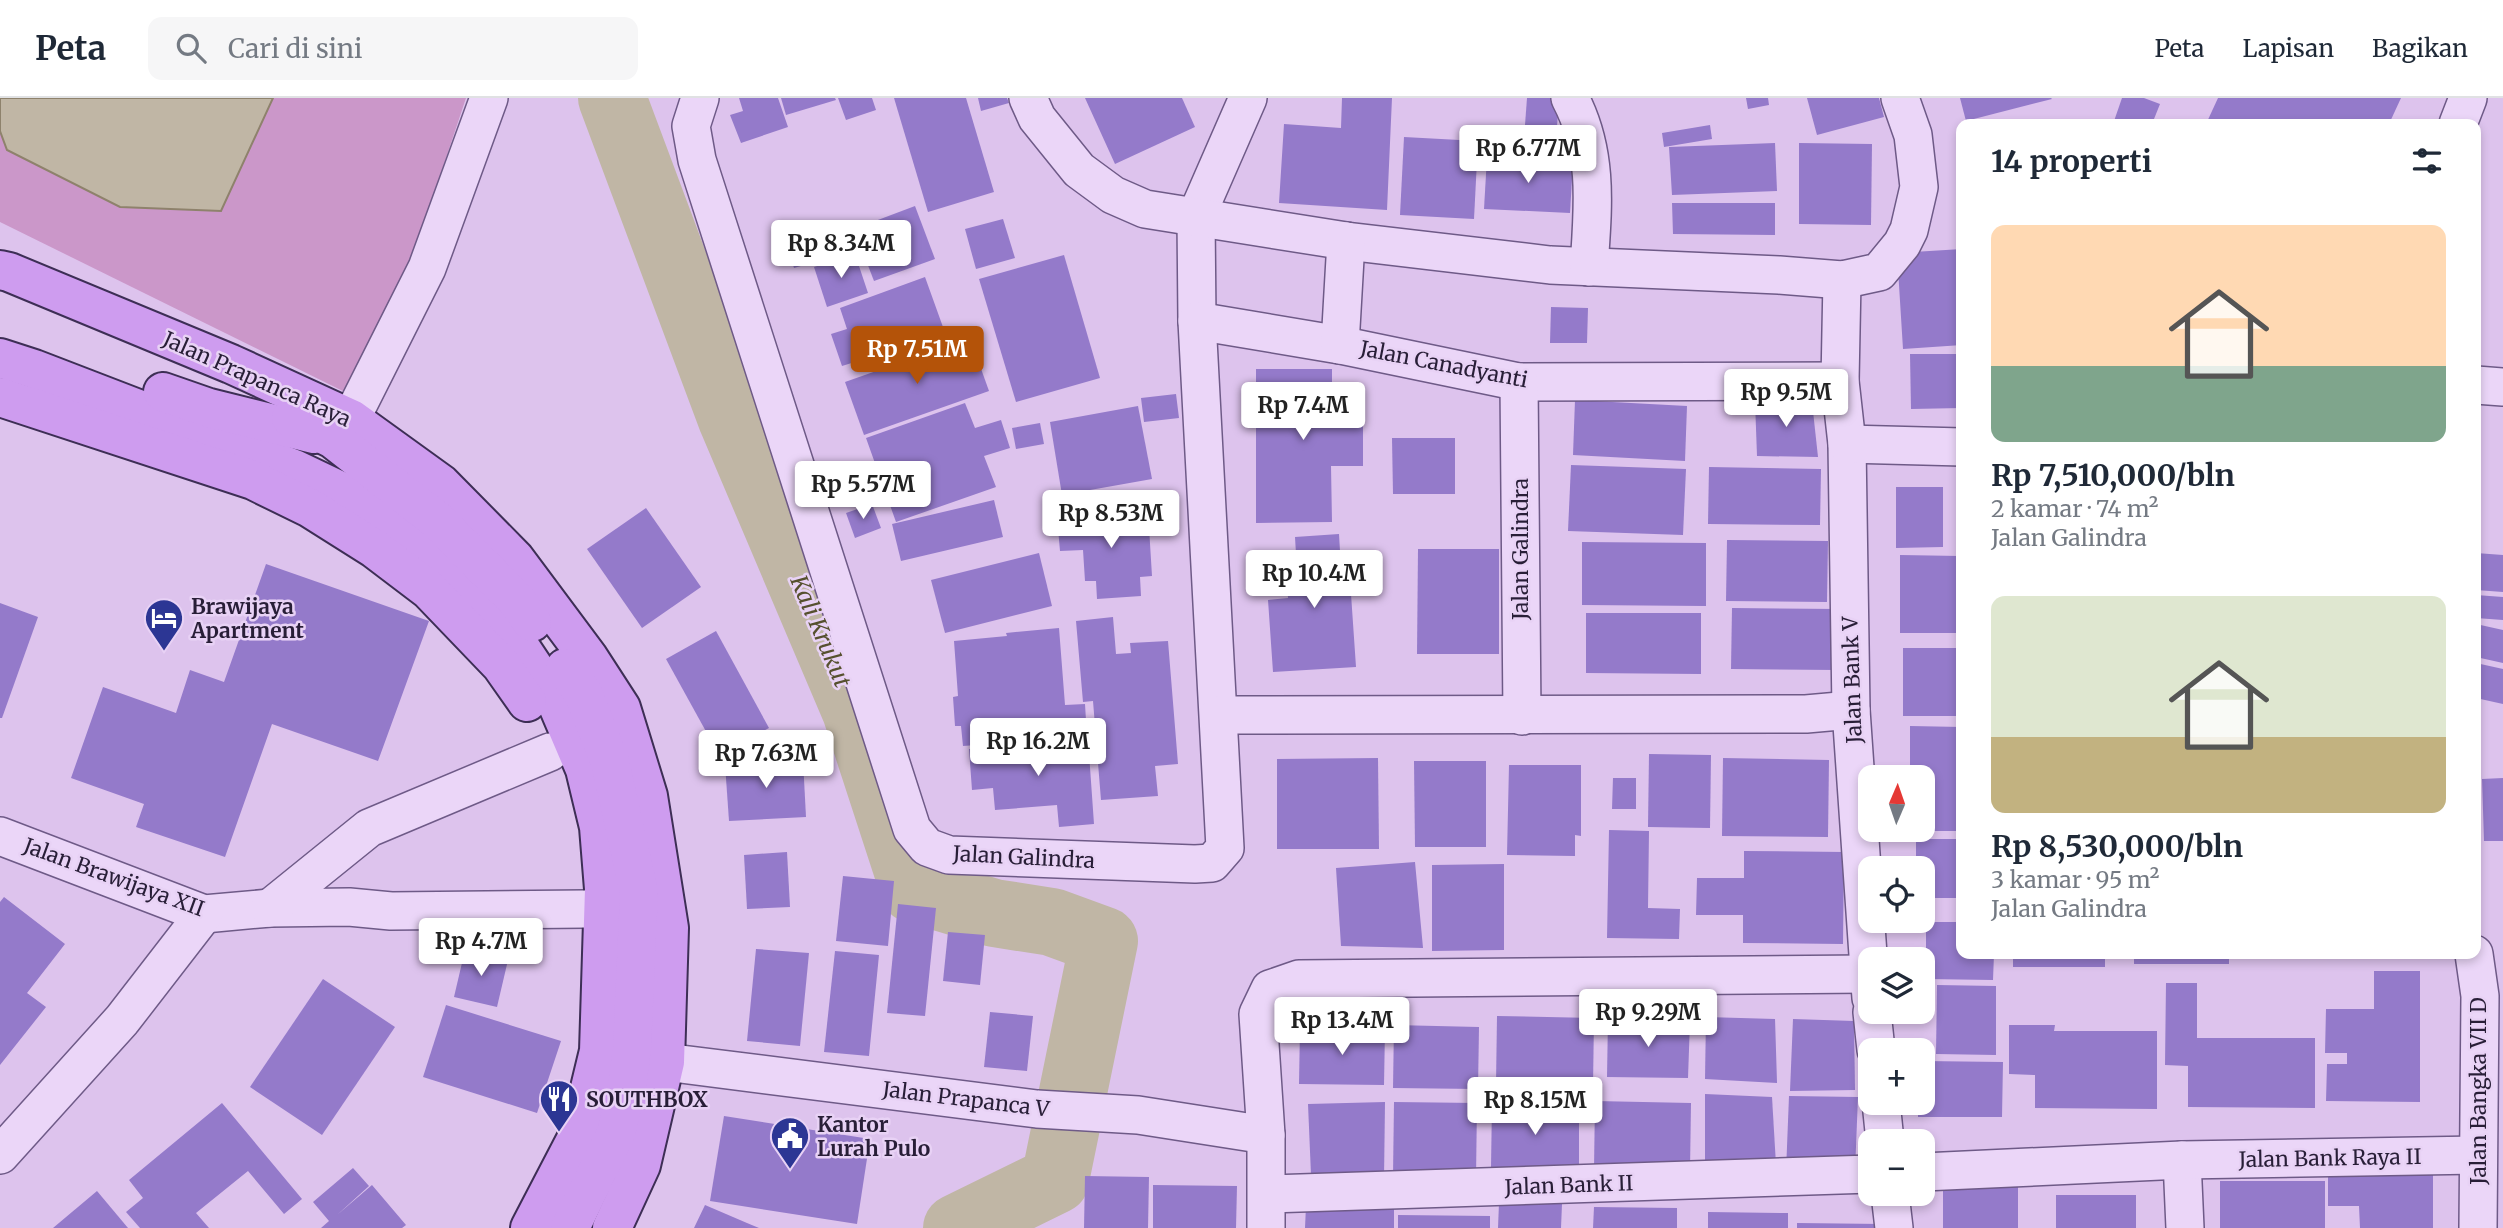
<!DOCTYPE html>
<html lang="id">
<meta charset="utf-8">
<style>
:root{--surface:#fff;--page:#f6f6f7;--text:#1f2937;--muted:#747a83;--line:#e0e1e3;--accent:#b45309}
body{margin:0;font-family:Merriweather,serif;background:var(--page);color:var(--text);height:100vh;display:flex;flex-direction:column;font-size:26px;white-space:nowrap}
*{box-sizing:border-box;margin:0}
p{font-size:23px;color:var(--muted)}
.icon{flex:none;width:38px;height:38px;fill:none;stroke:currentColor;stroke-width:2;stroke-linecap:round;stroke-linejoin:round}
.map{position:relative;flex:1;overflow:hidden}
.panel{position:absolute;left:1956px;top:21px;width:525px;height:840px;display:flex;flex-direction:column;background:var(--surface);border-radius:14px;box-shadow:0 4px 10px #0003}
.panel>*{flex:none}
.needle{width:46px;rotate:2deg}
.buttons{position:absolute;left:1858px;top:667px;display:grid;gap:14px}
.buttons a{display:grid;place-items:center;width:77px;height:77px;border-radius:14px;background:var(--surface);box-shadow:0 4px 10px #0003;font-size:35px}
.price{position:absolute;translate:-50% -60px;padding:0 16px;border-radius:7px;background:#fff;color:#222;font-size:23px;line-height:46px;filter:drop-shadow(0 2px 4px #0008)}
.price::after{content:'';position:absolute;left:50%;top:42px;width:21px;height:16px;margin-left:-10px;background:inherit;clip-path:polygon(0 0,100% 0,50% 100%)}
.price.selected{background:var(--accent);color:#fff}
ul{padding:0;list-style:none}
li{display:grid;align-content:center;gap:14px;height:371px;padding:0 35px}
li span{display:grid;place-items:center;height:217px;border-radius:14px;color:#555}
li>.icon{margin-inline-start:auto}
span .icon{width:126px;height:126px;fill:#fffc;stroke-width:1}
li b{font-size:30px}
h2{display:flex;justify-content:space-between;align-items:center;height:84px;padding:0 35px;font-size:30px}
header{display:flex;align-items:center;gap:42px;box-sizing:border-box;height:98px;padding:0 35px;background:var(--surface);border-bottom:2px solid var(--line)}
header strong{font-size:33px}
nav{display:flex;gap:38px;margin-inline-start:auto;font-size:24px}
.search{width:490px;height:63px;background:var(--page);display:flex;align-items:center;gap:18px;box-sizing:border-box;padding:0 24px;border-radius:14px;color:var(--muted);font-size:26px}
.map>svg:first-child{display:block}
</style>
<header>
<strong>Peta</strong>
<div class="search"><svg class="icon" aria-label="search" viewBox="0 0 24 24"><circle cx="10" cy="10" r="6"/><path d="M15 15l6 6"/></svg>Cari di sini</div>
<nav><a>Peta</a><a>Lapisan</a><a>Bagikan</a></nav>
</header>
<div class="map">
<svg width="2503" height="1130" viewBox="0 0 2503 1130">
<rect width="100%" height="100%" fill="#ddc3ed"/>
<!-- green -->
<path fill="#cb97c9" d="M0,0h466l-63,189 -54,107 -349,-172z"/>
<!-- water -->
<path fill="#c0b6a5" stroke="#8e826c" stroke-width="2" d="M0,0h273l-52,113 -101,-4 -113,-57 -7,-19z"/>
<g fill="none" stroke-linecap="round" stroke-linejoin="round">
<!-- river -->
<path stroke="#c0b6a5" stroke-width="68" d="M612,0l120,321 124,292 58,178 80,24 58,9 52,19 -49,239 -98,48"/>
</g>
<!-- building -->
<g fill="#947aca">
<path d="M739,0h39l10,29 -47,16 -11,-28 13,-4z"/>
<path d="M781,0h54l1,2 -50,15z"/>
<path d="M838,0h34l4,12 -30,10z"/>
<path d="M894,0h72l28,94 -66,20z"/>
<path d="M978,0h29l2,5 -28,8z"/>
<path d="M1085,0h97l13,29 -80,37z"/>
<path d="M1342,0h50l-5,112 -108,-7 5,-79 57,4z"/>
<path d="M1527,0h32l-2,29 -32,-2z"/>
<path d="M1746,0h22l1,7 -21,4z"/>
<path d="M1807,0h72l5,19 -67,18z"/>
<path d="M1960,0h91l1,1 -86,22z"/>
<path d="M2122,0h22l16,6 -8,20h-39z"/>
<path d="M2218,0h183l-12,26h-183z"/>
<path d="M1710,27l2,14 -48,8 -2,-14z"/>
<path d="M1488,29l46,2 -1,27 -46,-1z"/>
<path d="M1404,39l74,4 -4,78 -74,-4z"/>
<path d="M1775,45l2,48 -105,4 -3,-48z"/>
<path d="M1799,45l73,1 -1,81 -72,-1z"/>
<path d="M1487,59l86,5 -3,51 -86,-4z"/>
<path d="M1672,105h103v32l-102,-1z"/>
<path d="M915,108l20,53 -61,22 -20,-52z"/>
<path d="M1003,121l12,39 -39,11 -11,-40z"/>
<path d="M836,134l6,22 -48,14 -7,-22z"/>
<path d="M1962,151v96l-59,4 -6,-96z"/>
<path d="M855,156l13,39 -41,14 -13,-40z"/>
<path d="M1064,157l36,123 -84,24 -37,-123z"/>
<path d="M925,179l23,64 -86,31 -4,-11 -16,5 -11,-32 16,-5 -7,-21z"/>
<path d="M1551,209l37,1 -1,35h-37z"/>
<path d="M970,240l19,53 -125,44 -19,-53z"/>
<path d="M1910,256h51l1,54 -51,1z"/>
<path d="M1256,271h76v19h31v78h-32l1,56 -76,1z"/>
<path d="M1176,296l3,24 -35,4 -3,-24z"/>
<path d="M1575,302l112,6 -2,55 -112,-6z"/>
<path d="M1755,303l57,1 6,55 -61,-1z"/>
<path d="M965,305l10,25 26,-8 9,28 -26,8 12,31 -100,35 -30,-84z"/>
<path d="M1138,308l14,73 -90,16 -12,-73z"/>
<path d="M1040,325l4,21 -28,5 -4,-21z"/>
<path d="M1392,340h63v56h-62z"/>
<path d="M1571,367l115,4 -3,66 -115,-4z"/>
<path d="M1709,369l112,2 -1,56 -112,-1z"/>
<rect x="1958" y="385" width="4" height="66"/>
<path d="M1896,389h47v60l-47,1z"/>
<path d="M994,402l9,37 -102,24 -9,-37z"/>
<path d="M872,406l9,24 -26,10 -9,-25z"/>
<path d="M646,410l55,79 -59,41 -55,-79z"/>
<path d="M1148,413l4,65 -12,1 1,19 -44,3 -1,-18h-11l-2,-31 -23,1 -3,-34z"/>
<path d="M1339,436l1,17h5l3,43h3l5,73 -83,5 -5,-72 20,-2 -3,-43 11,-1 -1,-17z"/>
<path d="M1727,442l101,1 -1,61 -101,-1z"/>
<path d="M1582,444l124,1v63l-124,-1z"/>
<path d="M1418,451h81v105h-82z"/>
<path d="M1039,455l13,53 -107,27 -14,-53z"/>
<path d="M2476,455l27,2v37l-27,-2z"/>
<path d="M1900,457l60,1 -1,77h-59z"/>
<path d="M266,466l163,57 -51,140 -106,-37 -47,133 -89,-30 8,-23 -73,-26 32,-91 73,26 14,-43 34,12z"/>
<path d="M2476,497l27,2v23l-27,-2z"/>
<path d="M0,505l38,14 -36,101h-2z"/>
<path d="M1732,510l106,1 -1,61 -106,-1z"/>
<path d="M1586,515h115v61l-115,-1z"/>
<path d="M1113,519l3,37 15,-1 -1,-10 38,-2 10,123 -23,2 3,30 -57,4 -8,-99 -10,1 -7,-81z"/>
<path d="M2476,526l27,6v33l-27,-6z"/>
<path d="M1059,530l6,77 20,-1 2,33 -124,9 -2,-20h-6l-2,-29 5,-1 -4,-55 53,-5 -1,-3z"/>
<path d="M716,533l53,97 -50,27 -53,-96z"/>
<rect x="1903" y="550" width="59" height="68"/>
<path d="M2476,565l27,6v35l-27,-6z"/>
<path d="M1910,628l52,1v104h-39v-54h-13z"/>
<path d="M1088,641l6,85 -35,3 -2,-22 -62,5 -2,-22 -21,2 -3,-41z"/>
<path d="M1649,656l62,1 -1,73 -62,-1z"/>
<path d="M1378,660l1,91h-102v-90z"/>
<path d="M1723,660l106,2 -1,77 -106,-1z"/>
<path d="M803,662l3,57 -77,4 -4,-57z"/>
<path d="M1414,663h72v86h-71z"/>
<path d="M1509,667h72v71l-6,-1v21l-68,-1z"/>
<path d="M1613,680h23v31h-24z"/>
<path d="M2503,680v63h-19l-2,-62z"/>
<path d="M1609,732l40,1 -1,77 32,1 -1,30 -72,-1z"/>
<path d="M1916,741h46v59h-39v-30h-7z"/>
<path d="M1744,753l100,1 -1,92 -100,-1v-28h-47l1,-37h47z"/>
<path d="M787,754l3,55 -43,2 -3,-54z"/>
<path d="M1415,764l8,86 -82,-2 -5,-78z"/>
<path d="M1504,766v86l-72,1v-86z"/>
<path d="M843,778l51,5 -6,65 -52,-5z"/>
<path d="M4,799l61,47 -38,49 19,14 -46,58v-163z"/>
<path d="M898,806l38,4 -11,108 -38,-3z"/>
<path d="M1926,824h36v32h32l-1,26 -67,-1z"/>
<path d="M948,834l37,3 -5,50 -37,-4z"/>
<path d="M756,851l53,4 -9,93 -53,-5z"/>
<path d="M465,852l43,10 -11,47 -43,-10z"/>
<path d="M835,853l44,4 -10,101 -45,-4z"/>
<rect x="2013" y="856" width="92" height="13"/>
<rect x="2134" y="856" width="95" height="10"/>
<path d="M2311,856h100v5l-100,-1z"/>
<path d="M2374,873h46v131l-94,-1 1,-37h20v-11h-22l1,-44h48z"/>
<path d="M323,881l72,48 -73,108 -72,-48z"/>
<path d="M2166,885h31v55h118v70l-127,-1v-41l-23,-1z"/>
<path d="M1937,887l59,1v69l-60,-1z"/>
<path d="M446,907l115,36 -24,72 -114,-36z"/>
<path d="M990,914l43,4 -6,55 -43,-4z"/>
<path d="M1497,918l97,2 -1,68 -97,-2z"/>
<path d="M1706,919l69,2 2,64 -72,-4z"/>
<path d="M1608,921l82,2 -2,57 -81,-1z"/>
<path d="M1793,921l61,2 1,69 -65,1z"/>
<path d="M1394,927l85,2 -1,62 -85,-1z"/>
<path d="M2009,927h46l-1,6h103v78l-122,-1v-33l-26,-1z"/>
<path d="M1300,930l85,1 -1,56 -85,-1z"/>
<path d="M1923,963l80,1 -1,55h-84v-15h5z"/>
<path d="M1705,996l67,3 4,68 -71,1z"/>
<path d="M1789,998l69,1 -3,74 -69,1z"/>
<path d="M1595,1003l96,2 -1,67 -96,-1z"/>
<path d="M1385,1004l-1,77 -73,-4 -3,-71z"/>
<path d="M1394,1004l83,1 -1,75 -83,-2z"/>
<path d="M222,1005l80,96 -18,15 -36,-43 -52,42 13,15h-69l-14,-16 17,-14 -14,-18z"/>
<path d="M1492,1005l87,5v59l-88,1z"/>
<path d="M724,1018l146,23 -13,85 -147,-23z"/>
<path d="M353,1070l16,18 -32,29 35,-30 34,40 -4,3h-81l8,-7 -16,-19z"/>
<path d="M2328,1075h105v55h-73l-1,-22h-31z"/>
<path d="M1085,1078l64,1 -1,51h-64z"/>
<rect x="2220" y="1083" width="105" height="47"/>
<path d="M1153,1087l84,1 -1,42h-83z"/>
<rect x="1943" y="1088" width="75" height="42"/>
<path d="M97,1093l31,37h-75z"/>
<rect x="2056" y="1097" width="80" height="33"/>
<path d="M1499,1105l63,1 -1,24h-63z"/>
<path d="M705,1107l42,18 12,5h-65z"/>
<path d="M1306,1108l88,2v20h-89z"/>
<path d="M1594,1109l83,1v20h-84z"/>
<path d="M1708,1114l80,1v15h-80z"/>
<path d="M1398,1117l92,1v12h-92z"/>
<path d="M1797,1125l86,1v4h-86z"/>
</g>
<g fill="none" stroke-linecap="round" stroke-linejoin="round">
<!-- minor casing -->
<g stroke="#6e5a87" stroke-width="40">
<g id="minor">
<path d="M700,0l-9,28 6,34 215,669 15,18 22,8 246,9 17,-1 13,-15 -28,-527 -1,-104 52,-119"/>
<path d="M1028,0l9,20 42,52 34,25 32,14 201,32 204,24 229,10 63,5 37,-8 23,-28 7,-14 10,-43 -6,-52 -13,-37"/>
<path d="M1570,0c29,55 23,109 19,169"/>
<path d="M2458,26l10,-26"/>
<path d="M1842,182l-2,101 7,63 4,266 20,288"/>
<path d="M1197,223l143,24 179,37 321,-1"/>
<path d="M1340,247l6,-104"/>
<path d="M1519,284l3,334"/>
<path d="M2476,287l27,2"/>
<path d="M351,321l76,-151 62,-170"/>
<path d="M1847,346l115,3"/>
<path d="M1219,617l587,-1 45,-4"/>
<path d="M0,738l204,78 66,-6 79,-1 42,4 194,-2"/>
<path d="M270,810l99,-80 181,-76"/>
<path d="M2474,856l6,42 -2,232"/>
<path d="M1872,914l4,38"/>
<path d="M665,964l372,47 101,6 128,20"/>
<path d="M1881,1004l4,39"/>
<path d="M0,1057l122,-135 82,-106"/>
<path d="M2182,1062l3,68"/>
<path d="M1923,1074l259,-12 296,-5"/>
<path d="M1267,1096l604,-20"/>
<path d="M1890,1096l4,34"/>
<path d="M1266,1130v-93l-8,-121 12,-25 29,-10 569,-5"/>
</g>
</g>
<!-- major casing -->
<g stroke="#3d2e55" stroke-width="42">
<g id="major">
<path d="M0,172l9,2 222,92 120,55 90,65 74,75 73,98 33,51 27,88 21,132 -4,134 -24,103 -29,63"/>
<path d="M0,260l34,11 260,100 67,32 67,49 76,73 52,78 29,68 14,58 5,62 -5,162 -20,83 -49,94"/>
<path d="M163,294l46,16 105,26"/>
<path d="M0,299l253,83 57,28 65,41 54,41 72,75 26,37"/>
<path d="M291,320l42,21 105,82 80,81 14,20"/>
<path d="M565,570l18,25 27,69 29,130 -7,157 -6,45 -10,39 -46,95"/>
</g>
</g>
<!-- minor -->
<use href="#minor" stroke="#ebd6f8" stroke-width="37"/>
<!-- major -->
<use href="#major" stroke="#ce9cef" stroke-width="38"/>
</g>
<!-- icons -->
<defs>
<g id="hotel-pin" transform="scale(2.0125)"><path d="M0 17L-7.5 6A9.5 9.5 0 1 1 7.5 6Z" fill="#2c3694" stroke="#e8d2f5"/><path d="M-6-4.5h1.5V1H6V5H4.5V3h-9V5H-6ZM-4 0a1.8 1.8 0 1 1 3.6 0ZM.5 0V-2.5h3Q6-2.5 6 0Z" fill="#fff"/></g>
<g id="restaurant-pin" transform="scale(2.0125)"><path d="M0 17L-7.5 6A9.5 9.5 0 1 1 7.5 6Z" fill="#2c3694" stroke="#e8d2f5"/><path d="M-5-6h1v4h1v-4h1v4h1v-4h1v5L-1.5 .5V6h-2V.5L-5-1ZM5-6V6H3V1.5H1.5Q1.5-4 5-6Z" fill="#fff"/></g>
<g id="civic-pin" transform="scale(2.0125)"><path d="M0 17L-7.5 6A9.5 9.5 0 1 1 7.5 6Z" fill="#2c3694" stroke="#e8d2f5"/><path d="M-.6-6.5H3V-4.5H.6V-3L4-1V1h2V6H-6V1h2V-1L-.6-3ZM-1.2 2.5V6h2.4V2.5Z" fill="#fff"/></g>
</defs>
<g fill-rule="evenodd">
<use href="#hotel-pin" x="164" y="520"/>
<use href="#restaurant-pin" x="559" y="1001"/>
<use href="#civic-pin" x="790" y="1038"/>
</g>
<g text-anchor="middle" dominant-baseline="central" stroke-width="5" stroke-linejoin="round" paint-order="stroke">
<!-- street labels -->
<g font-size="21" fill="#281e37" stroke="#e8d2f5">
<text transform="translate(1444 266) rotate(11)">Jalan Canadyanti</text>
<text transform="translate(257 281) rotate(24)">Jalan Prapanca Raya</text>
<text transform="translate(1520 451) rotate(-90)">Jalan Galindra</text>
<text transform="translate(1852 582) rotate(-92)">Jalan Bank V</text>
<text transform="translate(1024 759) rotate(3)">Jalan Galindra</text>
<text transform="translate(114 779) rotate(20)">Jalan Brawijaya XII</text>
<text transform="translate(2478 993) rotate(-90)">Jalan Bangka VII D</text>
<text transform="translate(966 1001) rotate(7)">Jalan Prapanca V</text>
<text transform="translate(2330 1060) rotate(-1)">Jalan Bank Raya II</text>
<text transform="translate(1569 1087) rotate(-2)">Jalan Bank II</text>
</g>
<!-- poi labels -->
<g font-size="21" font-weight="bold" fill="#281e37" stroke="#e8d2f5" text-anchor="start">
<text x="191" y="508">Brawijaya<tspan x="191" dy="24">Apartment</tspan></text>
<text x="586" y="1001">SOUTHBOX</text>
<text x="817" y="1026">Kantor<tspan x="817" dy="24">Lurah Pulo</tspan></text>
</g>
<!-- water labels -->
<g font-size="23" font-style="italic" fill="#56502e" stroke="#e8d2f5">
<text transform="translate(821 533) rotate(67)">Kali Krukut</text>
</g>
</g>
</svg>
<div class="buttons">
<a><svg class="needle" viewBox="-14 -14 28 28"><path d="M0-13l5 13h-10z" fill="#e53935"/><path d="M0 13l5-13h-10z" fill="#747a83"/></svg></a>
<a><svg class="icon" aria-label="locate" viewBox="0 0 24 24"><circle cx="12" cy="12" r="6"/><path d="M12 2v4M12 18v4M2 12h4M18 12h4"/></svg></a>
<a><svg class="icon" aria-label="layers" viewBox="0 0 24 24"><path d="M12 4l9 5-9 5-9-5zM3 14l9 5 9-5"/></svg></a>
<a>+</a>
<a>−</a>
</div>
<b class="price" style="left:1528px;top:87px">Rp 6.77M</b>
<b class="price" style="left:841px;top:182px">Rp 8.34M</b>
<b class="price selected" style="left:917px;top:288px">Rp 7.51M</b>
<b class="price" style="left:1786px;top:331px">Rp 9.5M</b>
<b class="price" style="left:1303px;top:344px">Rp 7.4M</b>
<b class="price" style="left:863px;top:423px">Rp 5.57M</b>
<b class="price" style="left:1111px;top:452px">Rp 8.53M</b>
<b class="price" style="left:1314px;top:512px">Rp 10.4M</b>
<b class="price" style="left:1038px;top:680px">Rp 16.2M</b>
<b class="price" style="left:766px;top:692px">Rp 7.63M</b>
<b class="price" style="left:481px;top:880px">Rp 4.7M</b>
<b class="price" style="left:1648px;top:951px">Rp 9.29M</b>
<b class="price" style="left:1342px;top:959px">Rp 13.4M</b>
<b class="price" style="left:1535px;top:1039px">Rp 8.15M</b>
<section class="panel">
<h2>14 properti<svg class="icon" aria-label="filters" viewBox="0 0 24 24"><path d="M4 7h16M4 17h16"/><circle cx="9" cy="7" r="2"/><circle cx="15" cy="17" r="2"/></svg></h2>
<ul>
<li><span style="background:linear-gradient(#ffd9b3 65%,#7fa58c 0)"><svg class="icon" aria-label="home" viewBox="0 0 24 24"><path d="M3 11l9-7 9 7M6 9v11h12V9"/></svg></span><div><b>Rp 7,510,000/bln</b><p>2 kamar · 74 m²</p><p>Jalan Galindra</p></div></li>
<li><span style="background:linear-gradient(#dfe7d0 65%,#c2b280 0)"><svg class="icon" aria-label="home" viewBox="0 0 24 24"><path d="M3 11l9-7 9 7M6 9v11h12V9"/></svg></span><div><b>Rp 8,530,000/bln</b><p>3 kamar · 95 m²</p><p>Jalan Galindra</p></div></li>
</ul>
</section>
</div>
